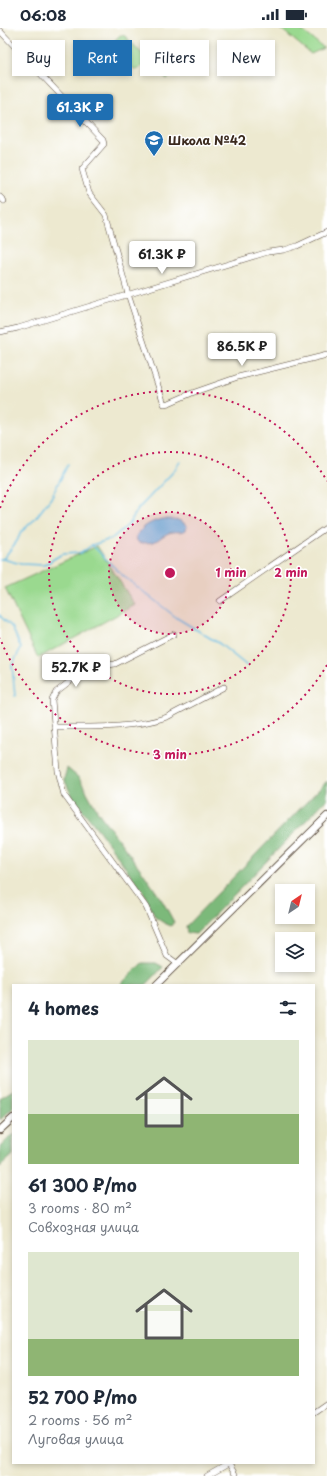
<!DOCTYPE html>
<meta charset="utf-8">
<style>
:root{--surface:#fff;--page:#f2f2f3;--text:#1f2937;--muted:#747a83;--accent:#1f6fb2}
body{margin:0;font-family:"Playpen Sans",sans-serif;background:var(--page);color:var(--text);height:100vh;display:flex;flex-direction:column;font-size:15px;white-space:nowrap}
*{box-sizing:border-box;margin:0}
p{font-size:13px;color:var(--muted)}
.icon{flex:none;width:22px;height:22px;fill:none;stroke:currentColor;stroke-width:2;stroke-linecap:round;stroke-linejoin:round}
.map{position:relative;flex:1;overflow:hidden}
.side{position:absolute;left:12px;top:956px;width:303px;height:480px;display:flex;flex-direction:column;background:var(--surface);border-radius:0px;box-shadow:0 2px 6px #0003}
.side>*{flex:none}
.hud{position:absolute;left:12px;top:12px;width:303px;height:36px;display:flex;gap:8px}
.needle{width:26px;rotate:35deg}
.fabs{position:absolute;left:275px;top:856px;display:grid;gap:8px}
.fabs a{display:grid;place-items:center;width:40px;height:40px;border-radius:0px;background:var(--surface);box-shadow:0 2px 6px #0003;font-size:20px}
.price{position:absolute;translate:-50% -34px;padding:0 9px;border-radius:4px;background:#fff;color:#222;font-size:13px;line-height:26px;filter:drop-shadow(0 1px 2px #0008)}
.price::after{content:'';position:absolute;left:50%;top:24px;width:12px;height:9px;margin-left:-6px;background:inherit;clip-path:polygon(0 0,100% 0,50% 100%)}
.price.current{background:var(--accent);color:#fff}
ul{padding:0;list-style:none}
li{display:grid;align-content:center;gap:8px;height:212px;padding:0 16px}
li span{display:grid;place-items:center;height:124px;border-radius:0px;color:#555}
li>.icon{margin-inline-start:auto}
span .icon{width:72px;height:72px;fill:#fffc;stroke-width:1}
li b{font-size:17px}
h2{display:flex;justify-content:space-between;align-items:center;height:48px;padding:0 16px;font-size:17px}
.tag{padding:0 14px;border-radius:0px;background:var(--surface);box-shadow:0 2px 6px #0003;font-size:14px;line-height:36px}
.tag.current{background:var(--accent);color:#fff}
.status{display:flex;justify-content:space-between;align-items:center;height:28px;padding:0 20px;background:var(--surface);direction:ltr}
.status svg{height:11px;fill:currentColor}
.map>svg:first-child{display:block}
</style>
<div class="status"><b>06:08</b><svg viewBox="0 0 49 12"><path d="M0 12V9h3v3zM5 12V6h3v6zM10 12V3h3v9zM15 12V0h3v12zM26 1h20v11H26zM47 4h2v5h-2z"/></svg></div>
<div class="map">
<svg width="327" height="1448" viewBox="0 0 327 1448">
<rect width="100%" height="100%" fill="#fff"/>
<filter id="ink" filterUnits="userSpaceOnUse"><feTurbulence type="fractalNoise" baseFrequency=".025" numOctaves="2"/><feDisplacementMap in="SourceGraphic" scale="8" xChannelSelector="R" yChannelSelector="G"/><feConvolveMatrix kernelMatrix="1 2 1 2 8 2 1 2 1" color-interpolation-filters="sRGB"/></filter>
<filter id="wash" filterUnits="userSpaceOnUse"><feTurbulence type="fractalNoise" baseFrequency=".012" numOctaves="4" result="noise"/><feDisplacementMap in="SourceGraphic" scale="16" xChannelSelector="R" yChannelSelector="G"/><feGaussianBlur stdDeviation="0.9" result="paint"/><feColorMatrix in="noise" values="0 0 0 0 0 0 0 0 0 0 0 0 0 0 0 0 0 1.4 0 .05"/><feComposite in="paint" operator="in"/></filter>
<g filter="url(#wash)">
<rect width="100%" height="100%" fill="#ede9d0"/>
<!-- green -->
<g fill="#9ad98f" stroke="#6a8256">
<path d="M280,0h19l25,20 -13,6z"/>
<path d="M120,7l5,1 21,22v4l-7,7h-5l-22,-21 -1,-4z"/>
<path d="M161,28l15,15 -9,8 -15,-15z"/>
<path d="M97,518l38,59 -97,53 -33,-70z"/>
</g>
<!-- forest -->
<g fill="#7bb97a" stroke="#5b724c">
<path d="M67,740l12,10 19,34 46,62 19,28 11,20 -3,4 -7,-3 -9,-6 -11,-24 -44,-61 -27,-34 -9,-19z"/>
<path d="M327,753v18l-131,135 -9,-1 -1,-7z"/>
<path d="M142,935h14l7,4 -17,18h-26z"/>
<path d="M13,1062v18l-13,12v-22z"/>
<path d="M13,1106v21l-13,12v-20z"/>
</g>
<!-- water -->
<path fill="#6abfe6" stroke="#527482" d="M162,491c9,0 19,-1 25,7l-1,4c-5,3 -8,1 -13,2 -7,1 -11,5 -17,9 -5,2 -11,2 -17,2l-2,-2 -1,-5c7,-10 14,-14 26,-17z"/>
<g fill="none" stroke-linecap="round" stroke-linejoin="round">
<!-- stream -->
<g stroke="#6abfe6" stroke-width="1.5">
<path d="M92,517l19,-6 17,-14 11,-17 35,-37 6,-10"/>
<path d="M0,531h3l18,5 23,1 18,-11 19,-1 11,-8 30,30 55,43 43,26 27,22"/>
<path d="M3,531l14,-18 4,-9 13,-12 17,-22 17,-34"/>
<path d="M0,587l1,2 11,10 9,21 -9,17 3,31"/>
</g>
</g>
</g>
<g filter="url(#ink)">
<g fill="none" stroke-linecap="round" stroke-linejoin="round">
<!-- minor casing -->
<g stroke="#564739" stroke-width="6">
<g id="minor">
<path d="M0,3l103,109 1,4 -22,25 7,24 17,22 22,79 36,110 5,-1 23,-10 46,-16 89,-22"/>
<path d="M0,169l4,4"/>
<path d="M0,304l18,-4 250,-76 16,-2 13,-4 30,-14"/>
<path d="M220,573l107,-74"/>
<path d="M174,606l-59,30 -28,4 -31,24 -4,8 6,71 6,24 82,112 21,49 11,8"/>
<path d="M54,699c36,0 79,2 113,-10l57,-30"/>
<path d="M314,1384l13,-9"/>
<path d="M229,1436l7,12"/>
<path d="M207,1448l23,-13"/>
</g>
</g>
<!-- tertiary casing -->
<g stroke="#564739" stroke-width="8">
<g id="tertiary">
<path d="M156,957l171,-169"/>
<path d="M0,1102l13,-12"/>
</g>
</g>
<!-- minor -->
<use href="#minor" stroke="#fff" stroke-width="5"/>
<!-- tertiary -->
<use href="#tertiary" stroke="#fff" stroke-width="6"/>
</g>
</g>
<!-- distance rings -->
<circle cx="170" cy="545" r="61" fill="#c2185b" fill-opacity=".12"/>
<g fill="none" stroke="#c2185b" stroke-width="2" stroke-dasharray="2 4">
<circle cx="170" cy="545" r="61"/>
<circle cx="170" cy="545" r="121"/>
<path d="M327 637A182 182 0 0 1 0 610M0 480A182 182 0 0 1 327 453"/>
</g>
<!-- icons -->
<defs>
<g id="school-pin" transform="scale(1)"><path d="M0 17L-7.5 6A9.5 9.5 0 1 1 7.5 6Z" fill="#1f6fb2" stroke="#fff"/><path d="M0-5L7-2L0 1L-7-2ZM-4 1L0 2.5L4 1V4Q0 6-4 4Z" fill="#fff"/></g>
</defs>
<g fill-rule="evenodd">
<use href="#school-pin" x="154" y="112"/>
</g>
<g text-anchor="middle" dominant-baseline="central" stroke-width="3" stroke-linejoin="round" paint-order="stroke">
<!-- poi labels -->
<g font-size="12" font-weight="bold" fill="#3b2a1e" stroke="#fff" text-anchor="start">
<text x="168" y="112">Школа №42</text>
</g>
</g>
<circle cx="170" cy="545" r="6" fill="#c2185b" stroke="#fff" stroke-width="2"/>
<g font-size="12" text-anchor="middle" font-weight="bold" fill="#c2185b" stroke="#fff" stroke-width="3" stroke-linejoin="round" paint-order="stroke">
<text x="231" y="549">1 min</text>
<text x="291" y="549">2 min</text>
<text x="170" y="731">3 min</text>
</g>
</svg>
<div class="fabs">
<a><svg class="needle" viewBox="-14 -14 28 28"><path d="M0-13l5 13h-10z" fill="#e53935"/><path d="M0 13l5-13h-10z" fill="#747a83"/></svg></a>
<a><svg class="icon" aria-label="layers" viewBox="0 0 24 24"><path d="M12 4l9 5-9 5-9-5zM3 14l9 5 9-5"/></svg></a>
</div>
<b class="price current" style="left:80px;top:100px">61.3K ₽</b>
<b class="price" style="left:162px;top:247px">61.3K ₽</b>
<b class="price" style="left:242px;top:339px">86.5K ₽</b>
<b class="price" style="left:76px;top:660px">52.7K ₽</b>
<div class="hud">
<a class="tag">Buy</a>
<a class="tag current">Rent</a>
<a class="tag">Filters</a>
<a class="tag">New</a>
</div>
<section class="side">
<h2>4 homes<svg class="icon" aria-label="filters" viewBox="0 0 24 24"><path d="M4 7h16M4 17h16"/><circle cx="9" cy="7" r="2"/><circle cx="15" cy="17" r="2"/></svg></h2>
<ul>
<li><span style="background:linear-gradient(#dfe7d0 60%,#8fb573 0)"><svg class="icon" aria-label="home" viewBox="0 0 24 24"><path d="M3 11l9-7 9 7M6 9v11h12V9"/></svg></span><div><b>61 300 ₽/mo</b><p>3 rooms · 80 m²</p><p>Совхозная улица</p></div></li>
<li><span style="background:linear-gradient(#dfe7d0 70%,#8fb573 0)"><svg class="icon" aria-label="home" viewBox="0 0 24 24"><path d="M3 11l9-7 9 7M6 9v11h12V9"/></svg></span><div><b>52 700 ₽/mo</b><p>2 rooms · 56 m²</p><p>Луговая улица</p></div></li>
</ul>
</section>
</div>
